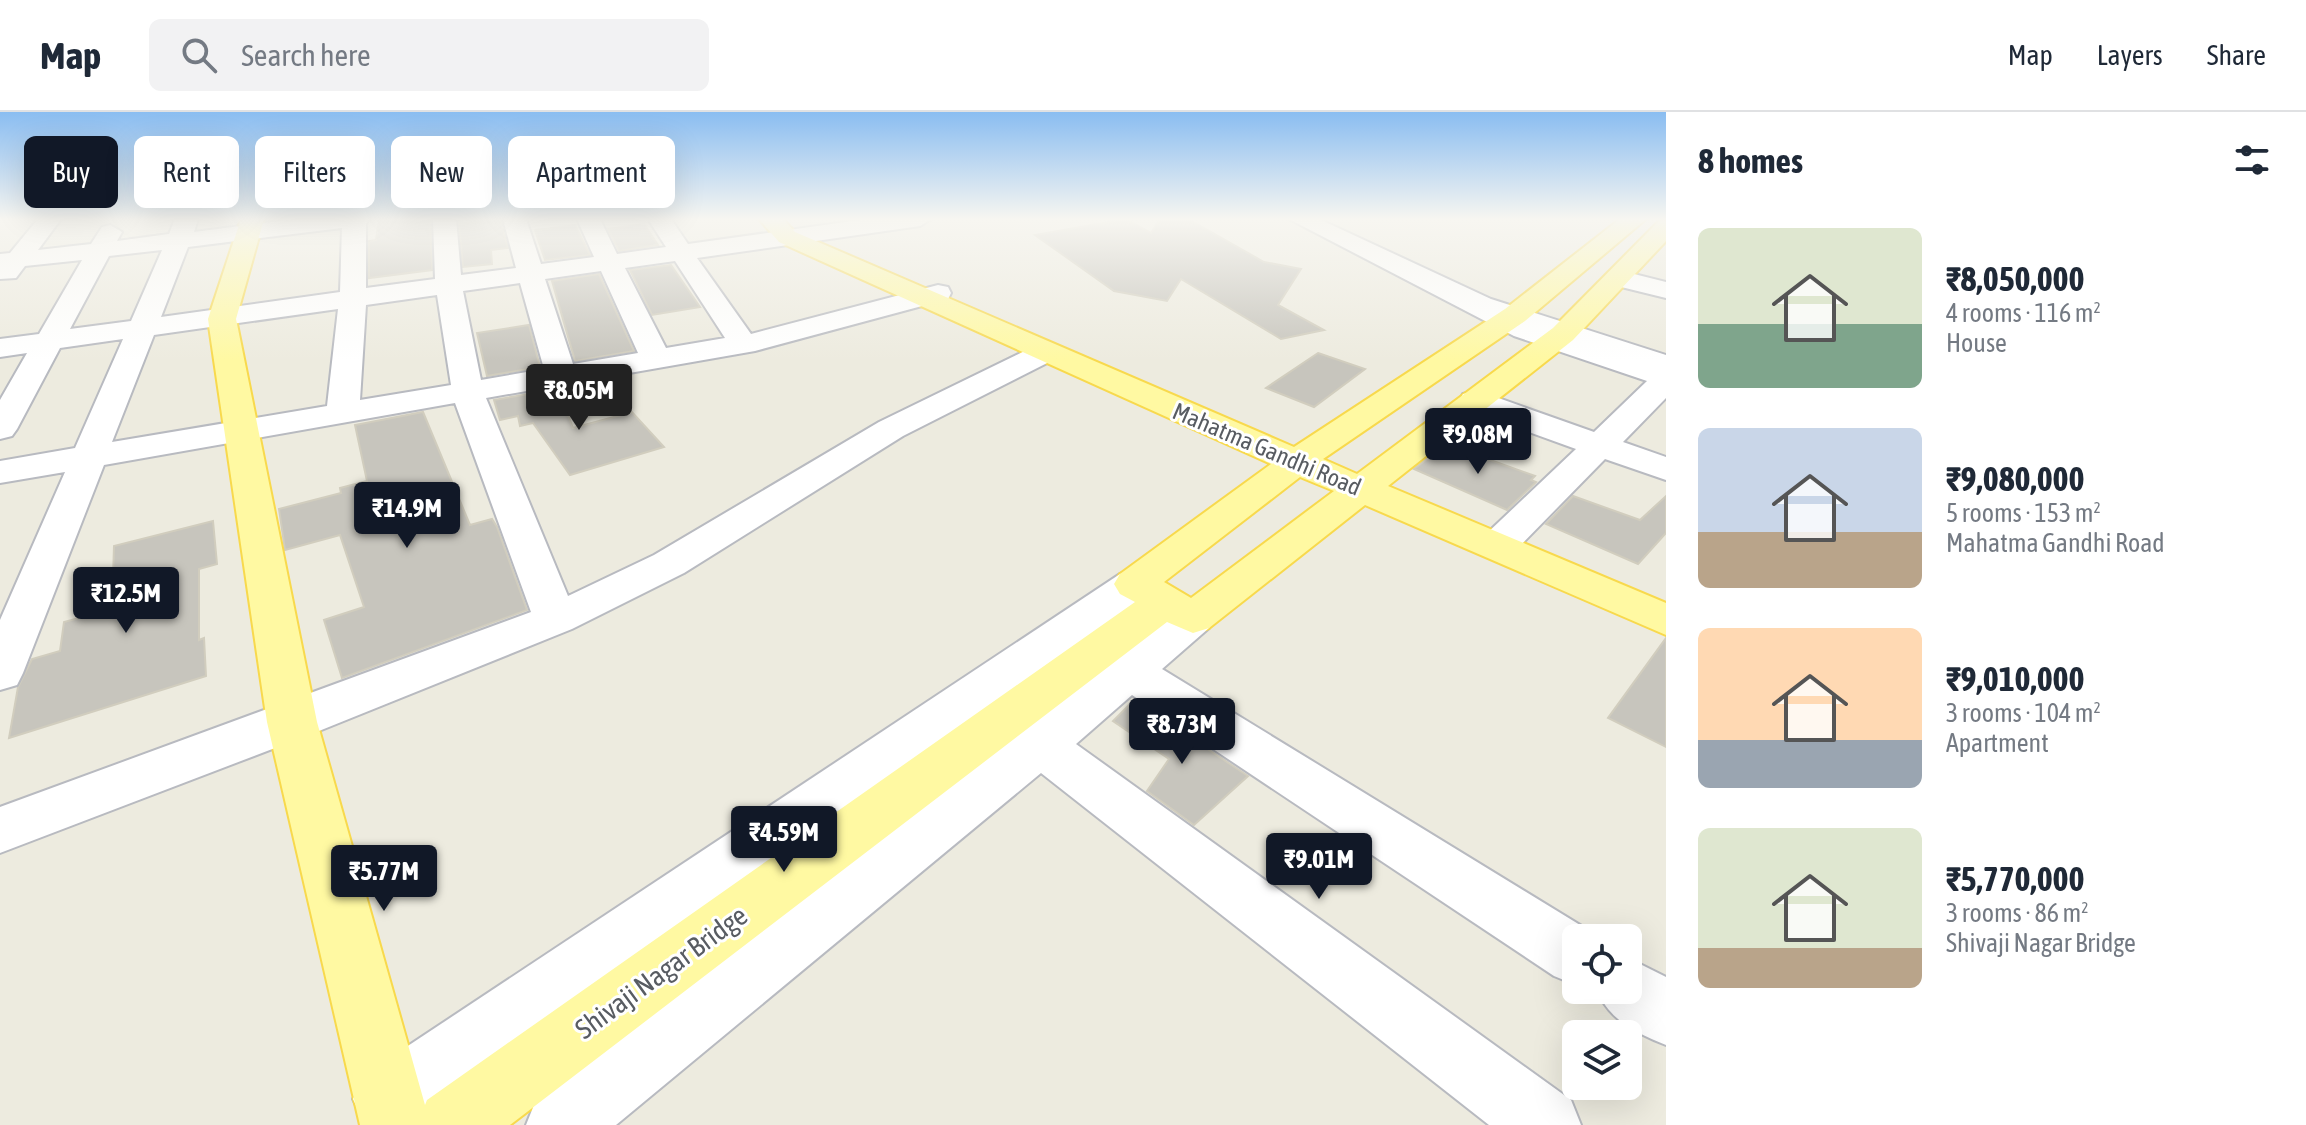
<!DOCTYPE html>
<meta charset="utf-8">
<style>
:root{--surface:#fff;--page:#f2f2f3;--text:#1f2937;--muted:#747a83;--line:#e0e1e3;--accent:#111827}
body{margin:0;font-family:"Asap Condensed",sans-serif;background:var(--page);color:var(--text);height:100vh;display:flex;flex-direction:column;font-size:30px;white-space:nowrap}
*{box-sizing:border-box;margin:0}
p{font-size:26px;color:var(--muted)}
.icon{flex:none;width:44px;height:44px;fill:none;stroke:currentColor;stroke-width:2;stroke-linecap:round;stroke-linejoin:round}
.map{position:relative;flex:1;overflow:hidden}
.details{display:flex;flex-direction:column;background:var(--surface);width:640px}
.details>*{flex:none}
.banner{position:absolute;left:24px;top:24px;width:760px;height:72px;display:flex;gap:16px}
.buttons{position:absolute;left:1562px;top:812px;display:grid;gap:16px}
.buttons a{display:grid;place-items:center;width:80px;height:80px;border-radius:12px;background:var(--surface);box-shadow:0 8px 32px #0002;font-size:40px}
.price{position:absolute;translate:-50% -68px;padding:0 18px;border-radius:8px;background:var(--accent);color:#fff;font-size:26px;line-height:52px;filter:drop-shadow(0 2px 4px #0008)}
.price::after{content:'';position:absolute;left:50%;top:48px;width:24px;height:18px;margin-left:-12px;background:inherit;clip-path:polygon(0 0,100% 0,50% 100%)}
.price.selected{background:#222;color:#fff}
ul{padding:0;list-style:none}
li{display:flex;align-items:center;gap:24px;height:200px;padding:0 32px}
li span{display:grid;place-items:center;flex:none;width:224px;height:160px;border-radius:12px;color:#555}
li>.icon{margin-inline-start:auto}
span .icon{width:96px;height:96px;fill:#fffc;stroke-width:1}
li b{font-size:34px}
h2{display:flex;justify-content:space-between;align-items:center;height:96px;padding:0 32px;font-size:34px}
.tag{padding:0 28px;border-radius:12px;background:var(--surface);box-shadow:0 8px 32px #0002;font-size:28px;line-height:72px}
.tag.selected{background:var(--accent);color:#fff}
header{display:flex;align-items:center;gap:48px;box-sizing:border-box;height:112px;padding:0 40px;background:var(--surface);border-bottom:2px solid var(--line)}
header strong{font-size:38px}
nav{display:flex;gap:44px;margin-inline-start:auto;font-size:28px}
.search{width:560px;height:72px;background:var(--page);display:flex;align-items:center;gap:20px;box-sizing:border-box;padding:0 28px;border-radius:12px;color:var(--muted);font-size:30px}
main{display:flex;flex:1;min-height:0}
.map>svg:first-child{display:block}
</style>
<header>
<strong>Map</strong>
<div class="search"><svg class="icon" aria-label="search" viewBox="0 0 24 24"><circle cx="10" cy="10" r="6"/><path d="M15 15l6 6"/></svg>Search here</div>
<nav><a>Map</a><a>Layers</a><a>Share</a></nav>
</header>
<main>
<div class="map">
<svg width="1666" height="1013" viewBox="0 0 1666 1013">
<rect width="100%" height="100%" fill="#edebdf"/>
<!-- building -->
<g fill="#c7c5bd" stroke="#d1cdbe" stroke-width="2">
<path d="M379,107h51l2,51 -63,8v-37l7,-1z"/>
<path d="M500,107l8,29 -17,2 1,14 -29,3 -4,-43z"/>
<path d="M1125,107l26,14 9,-14h28l76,43 37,7 -23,36 46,25 -43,9 -100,-60 -14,22 -53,-10 -79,-56z"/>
<path d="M644,112l14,21 -39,6 -11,-22z"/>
<path d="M575,113l15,30 -45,5 -10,-30z"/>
<path d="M671,153l29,42 -48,8 -22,-45z"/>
<path d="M599,162l35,77 -59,10 -23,-80z"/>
<path d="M529,213l11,42 -53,9 -10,-43z"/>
<path d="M1318,241l47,16 -51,38 -48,-19z"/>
<path d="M558,277l15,39 59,-16 32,35 -94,28 -37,-52 -13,3 -2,-10 -18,4 -6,-20z"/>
<path d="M423,300l47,113 22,-6 5,8 30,83 -185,68 -18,-58 40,-13 -24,-72 -55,15 -6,-41 62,-16 -1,-5 27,-7 -12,-56z"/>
<path d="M1446,332l89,32 -4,4 5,2 -29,28 -93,-41z"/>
<path d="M1573,384l67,24 26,-24v37l-28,31 -92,-40z"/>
<path d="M213,409l4,43 -18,5v71l5,-2 2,38 -197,62 9,-51 14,-28 28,-8 4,-29 48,-13 2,-63z"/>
<path d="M1666,526v109l-58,-29z"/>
<path d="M1134,588l114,76 -54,49 -47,-34 22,-32 -56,-38z"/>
</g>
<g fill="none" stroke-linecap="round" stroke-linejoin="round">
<!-- minor casing -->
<g stroke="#b8bac0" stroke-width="4">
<g id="minor">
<path d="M38,107h23l-23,31 53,-6 11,-17 8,-2 12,7 -5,9 52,-7 6,-15h23l-4,13 102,-13h73l-3,5v64l69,-9 -2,-60h23l5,56 55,-7 -13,-49h23l15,45 53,-7 -17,-38h23l17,35 49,-7 -18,-28h23l17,25 179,-25h64l-11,7 -223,32 54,76 187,-49 10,2 3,6 -3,6 -193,52 -269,47 82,198 86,-41 225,-133 154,-75h22l4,6 -4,6 -152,77 -219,137 -112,56 -263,106 -309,118v-46l531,-195 -76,-209 -351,62 -81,208 -6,12 -17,5v-70l65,-148 -65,11v-22l75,-13 48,-109 -63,9 -43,81 -5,7 -12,3v-39l27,-47 -27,4v-18l39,-5 43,-74 -57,6 -9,12 -16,1v-25l10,-1zM342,116l-2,64 -179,25 27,-70zM162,138l-31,71 -61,8 39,-73zM675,149l50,77 -59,10 -41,-80zM601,159l37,82 -65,11 -28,-85zM520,171l24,86 -63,11 -18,-89zM437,183l14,90 -91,15 6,-95zM338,197l-11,97 -215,36 42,-107z"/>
<path d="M1289,107h30l172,80 175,56v43l-43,44 43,15v23l-61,-21 -94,96 -14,3 -14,-3 -6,-9 6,-9 93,-88 -113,-41 -4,-7 4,-7 12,-3 12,3 107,38 53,-51 -133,-45z"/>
<path d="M1618,158l48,12v16l-57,-14 -4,-6z"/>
<path d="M1135,458l15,4 6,10 -6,10 -738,529h-48l-11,-24 11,-24 756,-501z"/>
<path d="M1193,491l16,5 6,10 -6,10 -47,41 436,267 -22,2v47l-22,-9 -422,-281 -56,49 495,356 10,25h-92l-448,-352 -425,352h-90l10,-25 487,-369 154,-123z"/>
<path d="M1628,846l38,19v68c-30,-12 -57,-25 -69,-55h31z"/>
</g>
</g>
<!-- major casing -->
<g stroke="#f8d94d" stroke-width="4">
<path id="major" d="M241,107h23l-28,100 81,403 108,383 2,-5 708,-498 -15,-8 -6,-10 6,-10 151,-110 -492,-222 -20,-23h24l12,13 499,215 211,-138 115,-90h26l-121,102 -202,138 34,15 196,-146 105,-106 8,-2v21l-93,99 -185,146 278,117v32l-301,-130 -156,123 -16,5 -26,-11 -657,503h-150l-93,-403 -59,-403zM1300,365l34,14 -143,107 -27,-16z"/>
</g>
<!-- minor -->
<use href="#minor" fill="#fff" fill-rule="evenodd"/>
<!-- major -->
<use href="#major" fill="#fff9a2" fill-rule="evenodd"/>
</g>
<!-- sky -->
<linearGradient id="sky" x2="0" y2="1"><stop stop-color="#8abdf1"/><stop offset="0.43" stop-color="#f7f6f1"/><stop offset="1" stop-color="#f7f6f1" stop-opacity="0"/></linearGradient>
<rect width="1666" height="249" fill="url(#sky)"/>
<g text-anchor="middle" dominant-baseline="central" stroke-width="6" stroke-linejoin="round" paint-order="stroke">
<!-- street labels -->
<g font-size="24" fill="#585c62" stroke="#fff">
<text transform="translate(1267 337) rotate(23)">Mahatma Gandhi Road</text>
</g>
<!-- near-street labels -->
<g font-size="28" fill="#585c62" stroke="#fff">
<text transform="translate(661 860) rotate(-36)">Shivaji Nagar Bridge</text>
</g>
</g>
</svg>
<div class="buttons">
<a><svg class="icon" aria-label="locate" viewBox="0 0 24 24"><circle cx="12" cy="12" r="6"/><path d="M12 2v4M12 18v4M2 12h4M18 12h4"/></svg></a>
<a><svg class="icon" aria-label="layers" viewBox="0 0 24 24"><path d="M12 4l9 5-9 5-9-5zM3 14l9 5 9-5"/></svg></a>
</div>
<b class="price selected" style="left:579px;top:320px">₹8.05M</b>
<b class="price" style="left:1478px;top:364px">₹9.08M</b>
<b class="price" style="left:407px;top:438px">₹14.9M</b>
<b class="price" style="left:126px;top:523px">₹12.5M</b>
<b class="price" style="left:1182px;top:654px">₹8.73M</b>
<b class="price" style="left:784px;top:762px">₹4.59M</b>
<b class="price" style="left:1319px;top:789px">₹9.01M</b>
<b class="price" style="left:384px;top:801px">₹5.77M</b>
<div class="banner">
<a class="tag selected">Buy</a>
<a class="tag">Rent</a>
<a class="tag">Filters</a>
<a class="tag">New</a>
<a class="tag">Apartment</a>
</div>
</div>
<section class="details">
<h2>8 homes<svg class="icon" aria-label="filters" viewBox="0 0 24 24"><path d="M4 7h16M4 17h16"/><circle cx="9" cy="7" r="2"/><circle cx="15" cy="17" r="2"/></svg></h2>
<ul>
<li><span style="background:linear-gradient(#dfe7d0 60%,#7fa58c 0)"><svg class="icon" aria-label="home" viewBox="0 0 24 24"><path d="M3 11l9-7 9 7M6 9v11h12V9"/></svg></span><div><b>₹8,050,000</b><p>4 rooms · 116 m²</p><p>House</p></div></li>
<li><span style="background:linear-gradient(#c9d6e8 65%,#b9a48a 0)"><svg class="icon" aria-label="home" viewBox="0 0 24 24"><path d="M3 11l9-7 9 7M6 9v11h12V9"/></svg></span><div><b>₹9,080,000</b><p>5 rooms · 153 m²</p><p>Mahatma Gandhi Road</p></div></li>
<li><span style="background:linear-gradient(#ffd9b3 70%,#9aa5b1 0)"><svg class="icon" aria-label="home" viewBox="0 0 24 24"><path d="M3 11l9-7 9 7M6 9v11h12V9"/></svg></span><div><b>₹9,010,000</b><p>3 rooms · 104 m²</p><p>Apartment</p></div></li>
<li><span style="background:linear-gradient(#dfe7d0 75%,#b9a48a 0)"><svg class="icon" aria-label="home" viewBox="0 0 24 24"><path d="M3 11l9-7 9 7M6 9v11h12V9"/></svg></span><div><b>₹5,770,000</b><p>3 rooms · 86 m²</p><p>Shivaji Nagar Bridge</p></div></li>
</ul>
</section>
</main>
